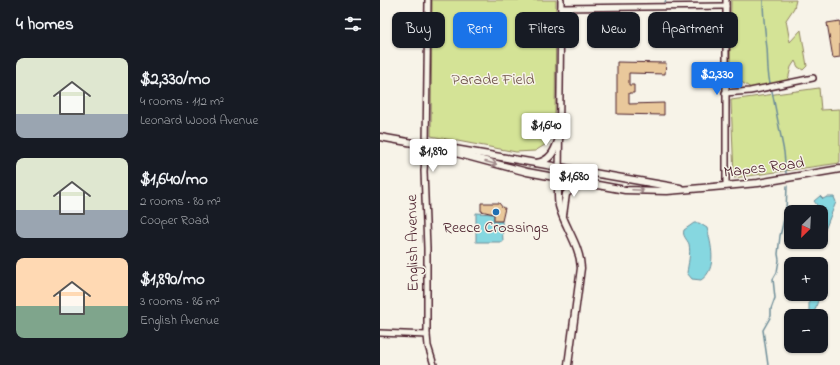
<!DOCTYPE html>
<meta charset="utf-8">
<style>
:root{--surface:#171b24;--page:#242831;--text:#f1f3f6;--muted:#9ea1a6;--accent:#1a73e8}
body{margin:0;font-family:"Indie Flower",sans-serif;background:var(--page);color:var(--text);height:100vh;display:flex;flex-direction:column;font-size:15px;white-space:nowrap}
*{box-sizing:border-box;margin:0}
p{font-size:13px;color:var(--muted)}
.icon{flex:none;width:22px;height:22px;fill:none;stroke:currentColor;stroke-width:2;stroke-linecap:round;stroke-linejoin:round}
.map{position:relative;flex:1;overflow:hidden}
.panel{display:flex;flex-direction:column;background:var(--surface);width:380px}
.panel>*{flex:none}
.banner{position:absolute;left:12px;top:12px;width:380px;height:36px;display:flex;gap:8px}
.needle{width:26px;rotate:204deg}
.buttons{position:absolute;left:404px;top:205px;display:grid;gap:8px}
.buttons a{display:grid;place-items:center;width:44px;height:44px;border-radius:8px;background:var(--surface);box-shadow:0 1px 3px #0004;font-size:20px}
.price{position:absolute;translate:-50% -34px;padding:0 9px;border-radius:4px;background:#fff;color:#222;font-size:13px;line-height:26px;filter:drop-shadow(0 1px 2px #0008)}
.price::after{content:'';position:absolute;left:50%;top:24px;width:12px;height:9px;margin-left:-6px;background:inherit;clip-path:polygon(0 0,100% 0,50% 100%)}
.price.selected{background:var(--accent);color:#fff}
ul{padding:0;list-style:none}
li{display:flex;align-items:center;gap:12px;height:100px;padding:0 16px}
li span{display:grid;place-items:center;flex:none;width:112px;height:80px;border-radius:8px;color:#555}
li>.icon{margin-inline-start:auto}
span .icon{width:48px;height:48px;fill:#fffc;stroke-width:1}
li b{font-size:17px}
h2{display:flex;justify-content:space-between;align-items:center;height:48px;padding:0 16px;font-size:17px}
.chip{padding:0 14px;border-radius:8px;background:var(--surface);box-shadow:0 1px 3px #0004;font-size:14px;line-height:36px}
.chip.selected{background:var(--accent);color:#fff}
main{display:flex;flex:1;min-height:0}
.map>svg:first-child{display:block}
</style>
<main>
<section class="panel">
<h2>4 homes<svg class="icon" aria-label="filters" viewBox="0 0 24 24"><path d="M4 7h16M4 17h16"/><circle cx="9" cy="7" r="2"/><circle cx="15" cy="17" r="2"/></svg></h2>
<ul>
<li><span style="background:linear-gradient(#dfe7d0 70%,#9aa5b1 0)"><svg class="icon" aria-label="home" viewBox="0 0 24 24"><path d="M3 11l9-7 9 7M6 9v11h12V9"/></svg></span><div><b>$2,330/mo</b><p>4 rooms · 112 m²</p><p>Leonard Wood Avenue</p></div></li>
<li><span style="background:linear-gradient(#dfe7d0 65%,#9aa5b1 0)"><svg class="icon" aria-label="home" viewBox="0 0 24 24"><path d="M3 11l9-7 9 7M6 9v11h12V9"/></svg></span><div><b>$1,640/mo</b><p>2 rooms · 80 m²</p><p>Cooper Road</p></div></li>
<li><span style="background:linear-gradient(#ffd9b3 60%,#7fa58c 0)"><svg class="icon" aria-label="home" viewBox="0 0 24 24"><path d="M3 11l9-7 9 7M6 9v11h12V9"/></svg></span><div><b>$1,890/mo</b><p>3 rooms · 86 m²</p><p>English Avenue</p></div></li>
</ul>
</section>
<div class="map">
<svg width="460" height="365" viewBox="0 0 460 365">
<rect width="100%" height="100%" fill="#f7f3e8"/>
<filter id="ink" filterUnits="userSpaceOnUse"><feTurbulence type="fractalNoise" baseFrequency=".025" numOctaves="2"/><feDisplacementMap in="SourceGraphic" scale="8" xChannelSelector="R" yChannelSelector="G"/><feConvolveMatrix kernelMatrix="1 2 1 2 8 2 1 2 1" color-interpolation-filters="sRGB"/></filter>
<g filter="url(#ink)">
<!-- green -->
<g fill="#d4e396" stroke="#8f8160">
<path d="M52,0h124l-1,115 -7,28 -13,8 -19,1 -85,-16z"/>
<path d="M351,0h65l-2,8 -8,12 4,22 11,-12 6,36 -4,4 -5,-3 -3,-6 -4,6 -3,13 -37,8 -21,-13z"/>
<path d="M439,88l2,22 19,-1v54l-106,15 -3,-78z"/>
</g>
<!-- water -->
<g fill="#86d7e0" stroke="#6e8d98">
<path d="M440,196l3,3 4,-2h7l2,5 -15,38v-28h-4v-7l-3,-4z"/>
<path d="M96,213l18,1v7h8l1,21h-27z"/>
<path d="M314,223h5l8,5c4,16 11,41 -6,52l-9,-1 -5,-6c1,-9 4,-19 2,-29 -2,-5 -7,-8 -5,-14z"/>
<path d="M429,294h11l-5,16 -6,5z"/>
</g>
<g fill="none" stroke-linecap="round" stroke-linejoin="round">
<!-- stream -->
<g stroke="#6e8d98" stroke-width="1.5">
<path d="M383,0c0,16 2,32 4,48 1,12 0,23 3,35"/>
<path d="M285,2l1,-2"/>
<path d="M392,91l12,61 2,21"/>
<path d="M388,365l-5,-35 8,-14v-7l4,-11 -2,-19 4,-7 2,-12 -1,-6 2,-18 6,-25 1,-25"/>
</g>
</g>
<!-- building -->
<g fill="#e9c89b" stroke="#4a1f2b">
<path d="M460,21v36l-7,1 -6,-35z"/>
<path d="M237,62l49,1 -1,11 -36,-1v12h5v8h-5v11l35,-1v12l-47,-1z"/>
<path d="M101,203h18l4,5h2l-3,13h-8v-7l-13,-3z"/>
</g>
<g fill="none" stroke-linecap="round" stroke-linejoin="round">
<!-- minor casing -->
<g stroke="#4a1f2b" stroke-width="8">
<g id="minor">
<path d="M48,0l-2,145 -2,26 3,77v87l1,11 6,19"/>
<path d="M181,8l165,-2"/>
<path d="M345,93l25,-2 63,-13"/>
<path d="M179,178l2,-178"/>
<path d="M346,186v-186"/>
<path d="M0,333l47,2"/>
</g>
</g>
<!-- tertiary casing -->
<g stroke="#4a1f2b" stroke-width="9">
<g id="tertiary">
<path d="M0,137l50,9"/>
<path d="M46,145l101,27 98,18 42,1 24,-2 67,-6 82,-14"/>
<path d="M63,147l237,41"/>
<path d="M156,163c16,-2 19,-14 24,-27"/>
<path d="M179,178c-1,9 -2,19 0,28 6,22 21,39 22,62l-13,97"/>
<path d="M183,215l3,-21 8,-7 11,-3"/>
</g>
</g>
<!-- minor -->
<use href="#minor" stroke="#f7f3e8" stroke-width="5"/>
<!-- tertiary -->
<use href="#tertiary" stroke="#f7f3e8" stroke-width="6"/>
</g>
<!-- one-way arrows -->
<defs><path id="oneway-shaft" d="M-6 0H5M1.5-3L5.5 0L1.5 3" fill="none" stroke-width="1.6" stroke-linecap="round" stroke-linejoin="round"/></defs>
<g stroke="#a0898a">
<use href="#oneway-shaft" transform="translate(111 163) rotate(14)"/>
<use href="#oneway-shaft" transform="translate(258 190) rotate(3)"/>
</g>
</g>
<!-- markers -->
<circle fill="#1f6fb2" stroke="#f7f3e8" stroke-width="1.5" cx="116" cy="212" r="4"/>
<g text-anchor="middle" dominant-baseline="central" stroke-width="3" stroke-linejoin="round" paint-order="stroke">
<!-- park labels -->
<g font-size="16" fill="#6c5046" stroke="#f7f3e8">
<text x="113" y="80">Parade Field</text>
</g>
<!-- street labels -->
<g font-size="16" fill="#4a1f2b" stroke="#f7f3e8">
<text transform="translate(384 168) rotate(-7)">Mapes Road</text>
<text transform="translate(33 243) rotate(-91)">English Avenue</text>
</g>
<!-- poi labels -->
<g font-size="16" fill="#4a1f2b" stroke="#f7f3e8">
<text x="116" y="228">Reece Crossings</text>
</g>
</g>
</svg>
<div class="buttons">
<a><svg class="needle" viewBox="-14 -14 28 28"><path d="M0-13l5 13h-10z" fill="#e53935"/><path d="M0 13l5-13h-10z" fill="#9ea1a6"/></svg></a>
<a>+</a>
<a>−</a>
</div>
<b class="price selected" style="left:337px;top:96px">$2,330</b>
<b class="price" style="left:166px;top:147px">$1,640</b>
<b class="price" style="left:53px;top:173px">$1,890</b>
<b class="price" style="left:194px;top:198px">$1,680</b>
<div class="banner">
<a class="chip">Buy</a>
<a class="chip selected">Rent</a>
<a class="chip">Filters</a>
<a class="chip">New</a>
<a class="chip">Apartment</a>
</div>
</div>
</main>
